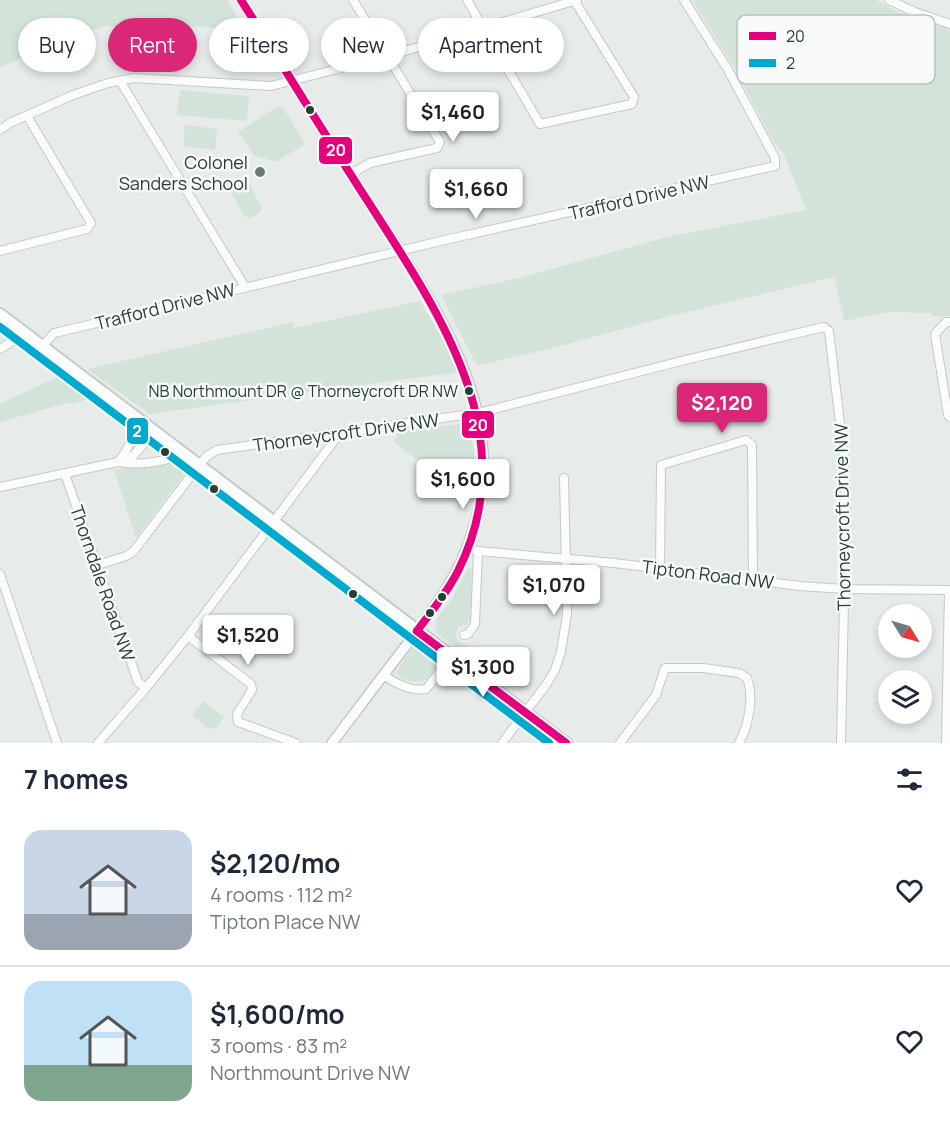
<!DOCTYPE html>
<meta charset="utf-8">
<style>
:root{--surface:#fff;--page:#f2f2f3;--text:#1f2937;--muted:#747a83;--line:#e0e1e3;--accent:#db2777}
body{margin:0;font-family:Manrope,sans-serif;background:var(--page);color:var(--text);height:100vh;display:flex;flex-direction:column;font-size:22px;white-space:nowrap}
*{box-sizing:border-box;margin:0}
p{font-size:20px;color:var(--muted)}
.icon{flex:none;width:33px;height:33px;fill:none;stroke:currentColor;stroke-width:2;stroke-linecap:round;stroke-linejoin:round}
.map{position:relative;height:743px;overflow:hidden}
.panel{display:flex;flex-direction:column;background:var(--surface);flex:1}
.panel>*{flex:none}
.guide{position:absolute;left:18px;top:18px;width:600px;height:54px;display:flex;gap:12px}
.needle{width:39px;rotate:127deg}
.controls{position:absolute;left:878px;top:604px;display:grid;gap:12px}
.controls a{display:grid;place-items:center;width:54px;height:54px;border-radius:50%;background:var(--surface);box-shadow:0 3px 9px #0003;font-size:30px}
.price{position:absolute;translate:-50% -51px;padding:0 14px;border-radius:6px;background:#fff;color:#222;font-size:20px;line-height:39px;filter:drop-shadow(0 2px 3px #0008)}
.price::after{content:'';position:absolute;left:50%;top:36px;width:18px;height:14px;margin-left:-9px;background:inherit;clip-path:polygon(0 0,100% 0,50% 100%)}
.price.active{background:var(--accent);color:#fff}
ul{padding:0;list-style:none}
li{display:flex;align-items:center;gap:18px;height:150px;padding:0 24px}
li+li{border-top:2px solid var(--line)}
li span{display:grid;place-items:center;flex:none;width:168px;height:120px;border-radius:18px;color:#555}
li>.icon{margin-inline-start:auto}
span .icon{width:72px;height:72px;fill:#fffc;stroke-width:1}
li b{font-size:26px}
h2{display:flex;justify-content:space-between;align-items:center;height:72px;padding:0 24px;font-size:26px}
.chip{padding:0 21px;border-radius:27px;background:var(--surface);box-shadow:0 3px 9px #0003;font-size:21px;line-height:54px}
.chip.active{background:var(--accent);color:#fff}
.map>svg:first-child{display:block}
</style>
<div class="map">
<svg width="950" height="743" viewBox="0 0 950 743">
<rect width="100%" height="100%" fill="#e7ecea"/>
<!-- green -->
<g fill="#d3e3d9">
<path d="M0,0h227l16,26 -7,3 -89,-5 -46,3 -101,40z"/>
<path d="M692,0h184l22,12 52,18v286h-18l-1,-3 -41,-1 -46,9 -10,-44 -164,39 -106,29 -87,21 -36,-71 78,-17 148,-41 139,-27 -22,-56 -11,-13 -38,-72z"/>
<path d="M180,90l69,6 -2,25 -70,-6z"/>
<path d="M278,106l6,3 21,35 -29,18 -22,-7 -16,-23z"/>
<path d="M185,125l32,4 -2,21 -32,-4z"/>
<path d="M237,178l7,10 6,-3 12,23 -3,5 -9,5 -5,-1 -19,-33z"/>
<path d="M420,301l29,48 10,23 -309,42 -63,-45 206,-47 1,6z"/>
<path d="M59,376l30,23 -16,5 -7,-1 -66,19v-18z"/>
<path d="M458,424h5l7,5 4,23 -2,38h-4l-4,3h-3l-67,-51v-2l3,-4v-4z"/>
<path d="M164,461l14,2 7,6v4l-49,65 -22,-68z"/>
<path d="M468,568l4,1 -1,50 -4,5 -9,3 -3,8 6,9 8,1 -6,8 -28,-21 2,-14 15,-19z"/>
<path d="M415,645l11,1 15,13c0,22 -33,31 -45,13z"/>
<path d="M203,701l21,16 -8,11 -7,1 -17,-14z"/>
</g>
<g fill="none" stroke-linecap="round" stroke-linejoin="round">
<!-- minor casing -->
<g stroke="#c4c9c7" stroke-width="10">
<g id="minor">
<path d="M467,0l73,124 92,-20 2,-7 -60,-97"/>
<path d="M889,0l26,12 35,12"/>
<path d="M120,81l125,206"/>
<path d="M0,130l10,-7 63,-28 35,-12 26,-5 137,8 117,-30 189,-56"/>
<path d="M351,174l19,-11 67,-15 3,-6 -87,-142"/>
<path d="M0,251l87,-22 4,-6 -64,-107"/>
<path d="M950,322h-4l-11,12 13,81 2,2"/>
<path d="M42,347l12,-14 5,-1 386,-92 330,-74v-8l-48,-90 -43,-68"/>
<path d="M0,349l13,-8 8,-10"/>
<path d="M119,461c13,-17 14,-24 13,-45"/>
<path d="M119,462c21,4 46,-1 65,-8"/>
<path d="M65,474l73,208 8,6"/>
<path d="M0,487l118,-25 15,-6 21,-24"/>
<path d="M468,547l10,4 136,12 186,23 45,3 104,1 -3,153"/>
<path d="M98,565l28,-9 7,-4 66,-87 8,-9 10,-6 261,-37 207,-53 139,-33 5,4 15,126 2,51 -5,235"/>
<path d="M660,568l1,-103 85,-25 6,5 1,134"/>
<path d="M0,574l57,169"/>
<path d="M464,635l4,-1 7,-10 3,-73"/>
<path d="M188,636l63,48 1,6 -15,24 1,8 58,21"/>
<path d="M384,675c10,8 29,17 42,14l26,-32"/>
<path d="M98,743l48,-55 42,-52 152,-203"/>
<path d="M502,743l44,-58 9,-15 6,-18 6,-38 -3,-136"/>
<path d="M620,743l36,-48 9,-27h38l36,5 8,5c7,19 2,47 -8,65"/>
</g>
</g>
<!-- tertiary casing -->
<g stroke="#c4c9c7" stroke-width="12">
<path id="tertiary" d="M241,0c42,66 84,133 126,200 41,64 93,137 110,212 11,44 7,95 -11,138 -13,34 -36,63 -57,92 -26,33 -51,67 -77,101"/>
</g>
<!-- secondary casing -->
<g stroke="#c5cac8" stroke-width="14">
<path id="secondary" d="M0,314l566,429"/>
</g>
<!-- minor -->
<use href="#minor" stroke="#fbfcfc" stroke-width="8"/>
<!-- tertiary -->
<use href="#tertiary" stroke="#fbfcfc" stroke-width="9"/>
<!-- secondary -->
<use href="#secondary" stroke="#fbfcfc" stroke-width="10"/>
<!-- bus-1 casing -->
<g stroke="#f7faf9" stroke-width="12">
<g id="bus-1">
<path d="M241,0c42,66 83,133 126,200 71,111 159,235 91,371 -11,22 -27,41 -41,60"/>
<path d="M417,631l149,112"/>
</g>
</g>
<!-- bus-2 casing -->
<g stroke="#f7faf9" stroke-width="12">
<path id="bus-2" d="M0,327l549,416"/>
</g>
<!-- bus-1 -->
<use href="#bus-1" stroke="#e5007d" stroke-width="8"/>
<!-- bus-2 -->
<use href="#bus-2" stroke="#00a9ce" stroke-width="8"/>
</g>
<!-- markers -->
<g fill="#273e39" stroke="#f7faf9" stroke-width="2">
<circle cx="310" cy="110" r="5"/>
<circle cx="469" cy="391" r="5"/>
<circle cx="165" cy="452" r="5"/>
<circle cx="214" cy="489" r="5"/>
<circle cx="353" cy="594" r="5"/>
<circle cx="442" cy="597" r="5"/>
<circle cx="430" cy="613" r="5"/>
</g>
<circle fill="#6a7b77" stroke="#f7faf9" stroke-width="2" cx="260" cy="172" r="6"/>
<g text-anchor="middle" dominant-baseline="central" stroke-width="5" stroke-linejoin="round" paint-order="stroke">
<!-- bus labels -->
<g font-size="16" fill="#273e39" stroke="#f7faf9" text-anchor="end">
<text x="458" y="391">NB Northmount DR @ Thorneycroft DR NW</text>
</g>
<!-- poi labels -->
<g font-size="18" fill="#273e39" stroke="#f7faf9" text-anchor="end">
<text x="248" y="162">Colonel<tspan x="248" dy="21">Sanders School</tspan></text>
</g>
<!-- street labels -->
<g font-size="18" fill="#273e39" stroke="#f7faf9">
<text transform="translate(639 197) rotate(-13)">Trafford Drive NW</text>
<text transform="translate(165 306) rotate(-14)">Trafford Drive NW</text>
<text transform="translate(346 432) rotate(-8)">Thorneycroft Drive NW</text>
<text transform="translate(842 517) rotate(-91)">Thorneycroft Drive NW</text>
<text transform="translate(708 574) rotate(7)">Tipton Road NW</text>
<text transform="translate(103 583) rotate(71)">Thorndale Road NW</text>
</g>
</g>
<!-- legend -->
<rect x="737" y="15" width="198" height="69" rx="9" fill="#f7faf9" stroke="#b9c2bf" stroke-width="1.5"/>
<rect x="749" y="32" width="27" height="8" fill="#e5007d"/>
<rect x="749" y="59" width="27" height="8" fill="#00a9ce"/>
<g font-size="16" fill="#273e39">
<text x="786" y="42">20</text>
<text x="786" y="69">2</text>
</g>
<g stroke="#f7faf9" stroke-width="2">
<rect x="318" y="136" width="35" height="29" rx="6" fill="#e5007d"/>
<rect x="461" y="410" width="34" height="29" rx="6" fill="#e5007d"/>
<rect x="126" y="417" width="23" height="28" rx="6" fill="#00a9ce"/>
</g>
<g font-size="16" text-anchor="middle" font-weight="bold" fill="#fff">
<text x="336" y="156">20</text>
<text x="478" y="431">20</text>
<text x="137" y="437">2</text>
</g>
</svg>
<div class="controls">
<a><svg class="needle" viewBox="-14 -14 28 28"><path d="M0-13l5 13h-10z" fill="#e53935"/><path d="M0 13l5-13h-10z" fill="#747a83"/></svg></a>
<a><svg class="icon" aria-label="layers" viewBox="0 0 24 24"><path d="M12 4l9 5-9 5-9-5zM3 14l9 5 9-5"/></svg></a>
</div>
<b class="price" style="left:453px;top:143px">$1,460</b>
<b class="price" style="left:476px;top:220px">$1,660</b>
<b class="price active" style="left:722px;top:434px">$2,120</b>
<b class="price" style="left:463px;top:510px">$1,600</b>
<b class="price" style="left:554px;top:616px">$1,070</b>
<b class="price" style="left:248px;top:666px">$1,520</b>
<b class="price" style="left:483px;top:698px">$1,300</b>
<div class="guide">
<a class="chip">Buy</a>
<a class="chip active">Rent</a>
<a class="chip">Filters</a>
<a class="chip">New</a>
<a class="chip">Apartment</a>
</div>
</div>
<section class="panel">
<h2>7 homes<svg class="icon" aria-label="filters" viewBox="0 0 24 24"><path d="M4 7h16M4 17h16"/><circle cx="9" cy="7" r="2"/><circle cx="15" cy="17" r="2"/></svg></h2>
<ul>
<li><span style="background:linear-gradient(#c9d6e8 70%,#9aa5b1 0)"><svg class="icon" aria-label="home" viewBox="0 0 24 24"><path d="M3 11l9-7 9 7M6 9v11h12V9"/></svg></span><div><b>$2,120/mo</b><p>4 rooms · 112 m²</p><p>Tipton Place NW</p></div><svg class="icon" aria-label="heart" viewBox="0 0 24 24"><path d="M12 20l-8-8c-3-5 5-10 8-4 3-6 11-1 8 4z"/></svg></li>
<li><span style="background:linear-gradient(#bfe0f5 70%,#7fa58c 0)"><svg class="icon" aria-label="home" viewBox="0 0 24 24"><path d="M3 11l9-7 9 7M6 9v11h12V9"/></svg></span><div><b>$1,600/mo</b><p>3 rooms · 83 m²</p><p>Northmount Drive NW</p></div><svg class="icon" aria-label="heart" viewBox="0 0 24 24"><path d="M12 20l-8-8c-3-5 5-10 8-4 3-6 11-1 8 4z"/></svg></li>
</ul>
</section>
